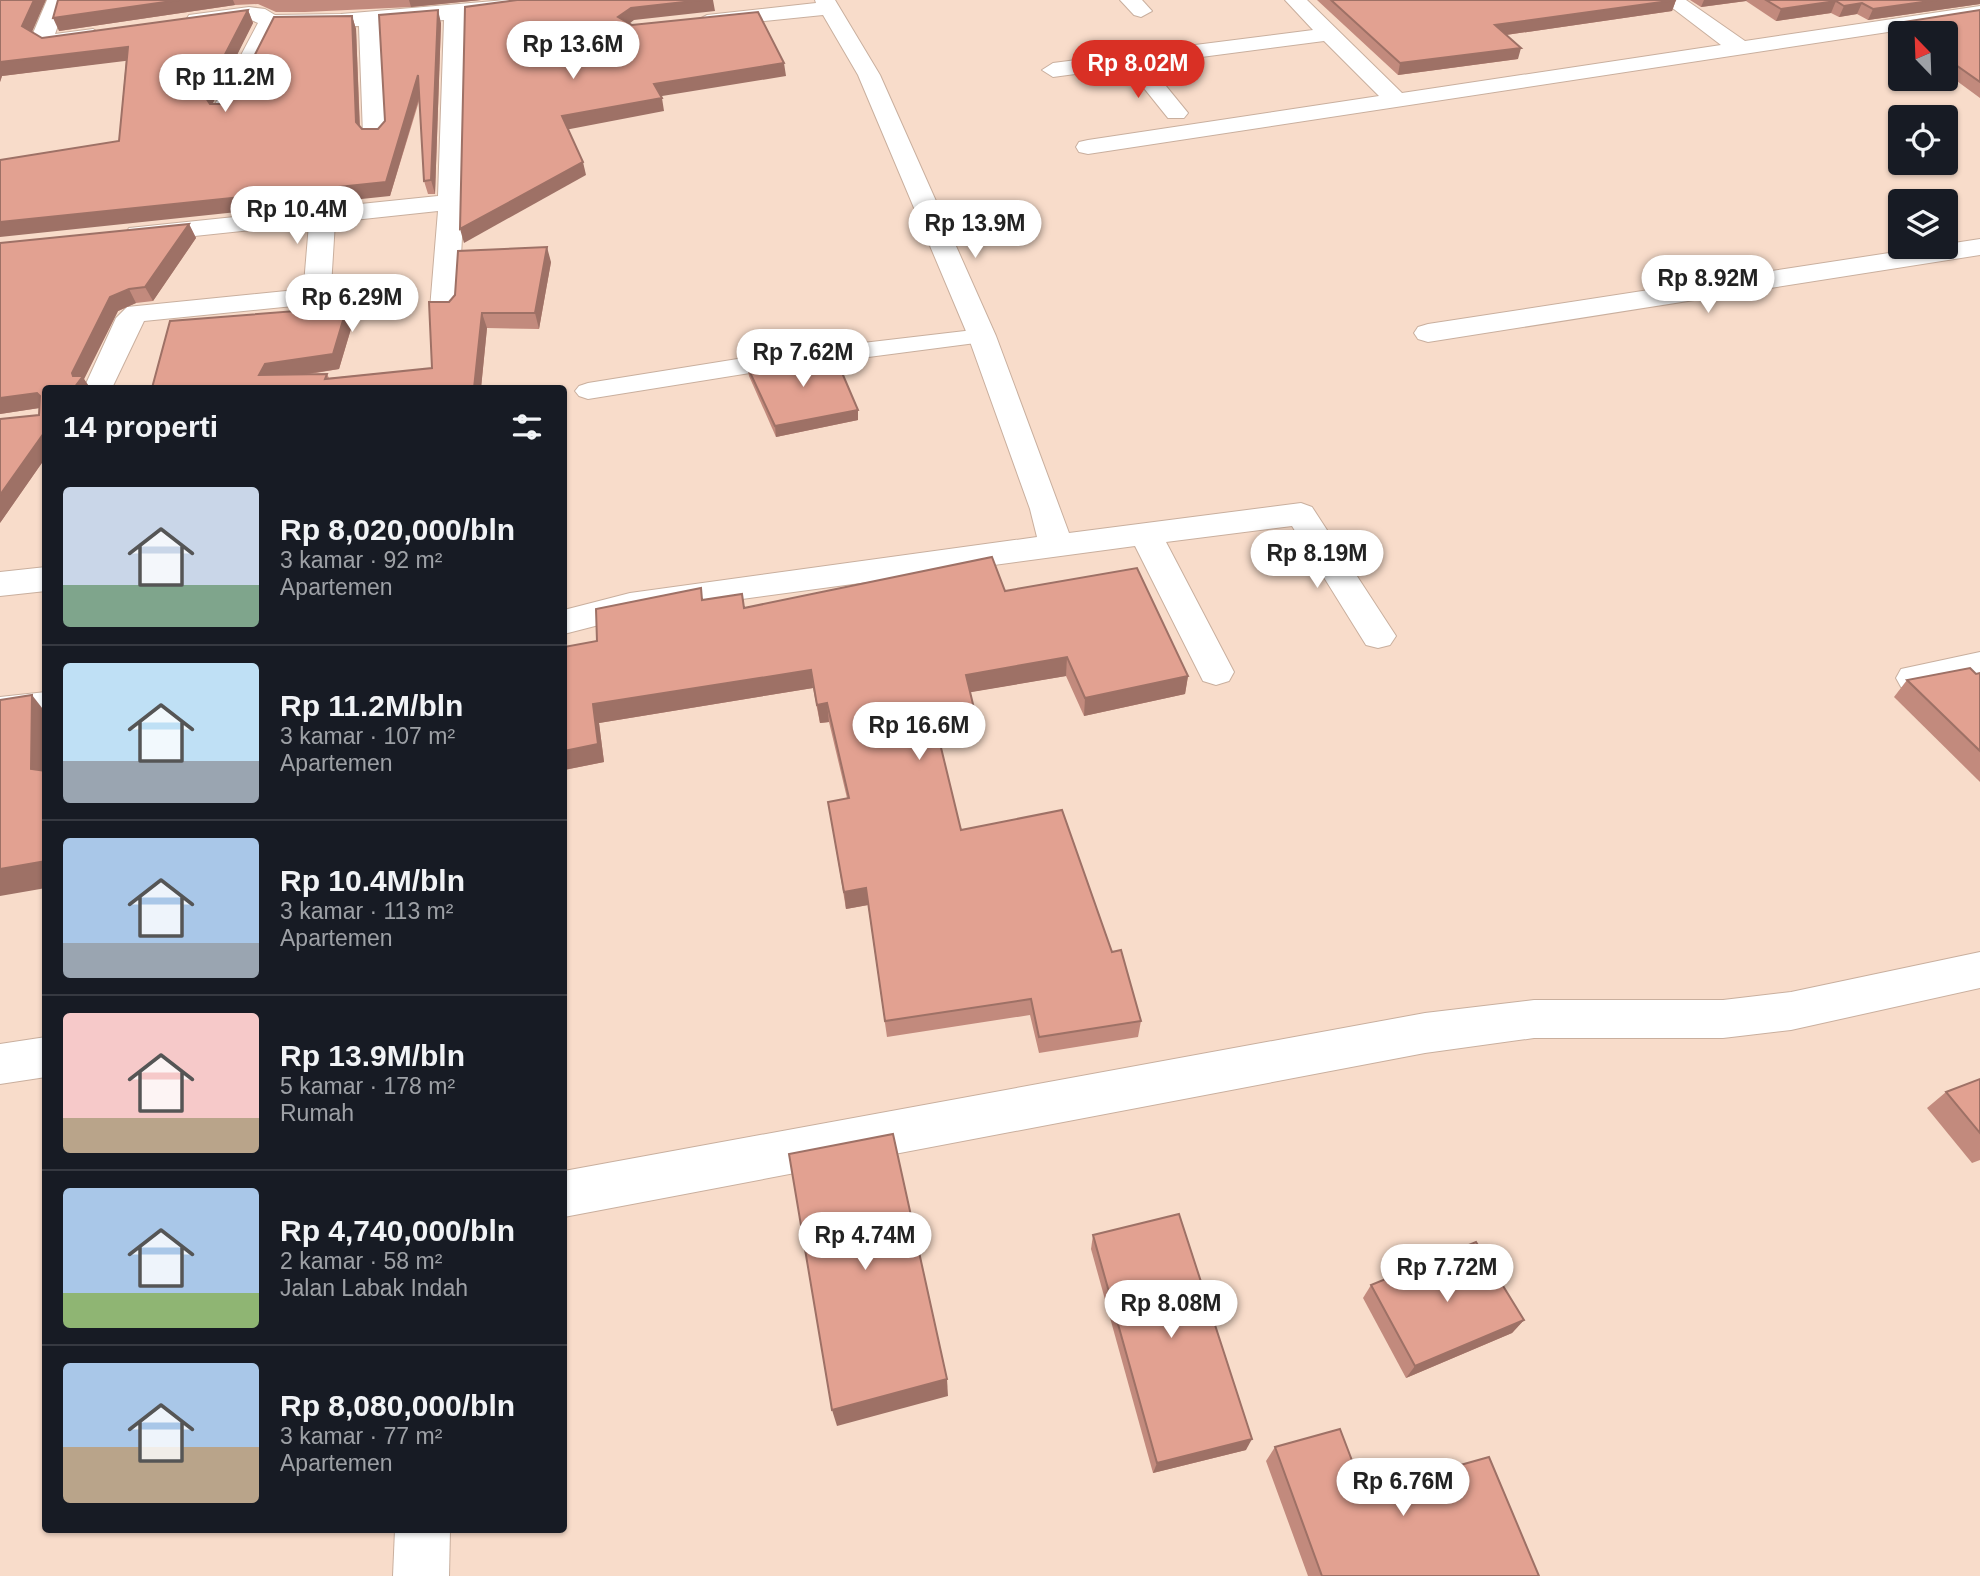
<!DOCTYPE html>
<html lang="id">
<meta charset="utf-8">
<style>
:root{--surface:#171b24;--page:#20242c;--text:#f1f3f6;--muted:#9ea1a6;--line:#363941;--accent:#d93025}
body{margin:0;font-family:Helvetica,sans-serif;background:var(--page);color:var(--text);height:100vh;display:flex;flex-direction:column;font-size:26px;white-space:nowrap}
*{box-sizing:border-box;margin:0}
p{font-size:23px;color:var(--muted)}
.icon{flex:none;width:38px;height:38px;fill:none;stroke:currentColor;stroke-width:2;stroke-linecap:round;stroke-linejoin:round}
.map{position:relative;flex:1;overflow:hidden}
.sheet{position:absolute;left:42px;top:385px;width:525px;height:1148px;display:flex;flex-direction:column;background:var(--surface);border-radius:7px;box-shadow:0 2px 5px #0004}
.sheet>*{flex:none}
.needle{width:46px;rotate:337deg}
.fabs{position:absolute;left:1888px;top:21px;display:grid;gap:14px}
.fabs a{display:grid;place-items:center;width:70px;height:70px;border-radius:7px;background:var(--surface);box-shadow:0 2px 5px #0004;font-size:35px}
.price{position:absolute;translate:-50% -60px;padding:0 16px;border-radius:24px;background:#fff;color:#222;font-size:23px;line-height:46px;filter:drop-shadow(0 2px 4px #0008)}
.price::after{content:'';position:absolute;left:50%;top:42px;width:21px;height:16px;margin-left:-10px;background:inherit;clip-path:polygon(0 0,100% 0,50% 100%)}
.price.active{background:var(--accent);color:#fff}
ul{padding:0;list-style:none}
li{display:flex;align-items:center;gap:21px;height:175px;padding:0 21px}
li+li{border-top:2px solid var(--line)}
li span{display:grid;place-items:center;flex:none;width:196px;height:140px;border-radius:7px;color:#555}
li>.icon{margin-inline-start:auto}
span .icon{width:84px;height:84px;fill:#fffc;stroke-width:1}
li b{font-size:30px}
h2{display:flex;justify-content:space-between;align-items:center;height:84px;padding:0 21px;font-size:30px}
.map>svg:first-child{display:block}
</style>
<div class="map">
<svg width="1980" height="1576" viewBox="0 0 1980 1576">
<rect width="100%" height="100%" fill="#f8dcca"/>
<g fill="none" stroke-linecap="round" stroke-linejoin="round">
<!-- service casing -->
<g stroke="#c9af9e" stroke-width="2">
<path id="service" d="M982,329l9,2 3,5 -3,5 -222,29 -181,29 -9,-3 -4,-5 4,-5 9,-3 181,-29z"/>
</g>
<!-- minor casing -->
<g stroke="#c9af9e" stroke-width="2">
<g id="minor">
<path d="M47,0h20l-12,34 38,-5 11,7c-9,12 -64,15 -73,2z"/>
<path d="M506,0h56l-10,6 -86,11 -2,185 -6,107 -4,6h-20l-4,-6 8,-98 -103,11 -4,65 -18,17 -169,17 -32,67h-28l32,-70 11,-11 169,-17 8,-6 5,-60 -171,18 -9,-2 -4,-6 4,-6 309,-32 6,-176 -64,5 7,110 -4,5h-16l-4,-5 -4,-109 -82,1 -41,83 -4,5h-16l-4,-5 46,-87 -9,-4 -52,7 -8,-1 -3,-5 3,-5 60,-8 16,2 10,6 66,-1z"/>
<path d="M815,0h20l45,75 116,261 73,197 232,-30 11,4 84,129 -6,9 -12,3 -12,-3 -74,-119 -126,16 68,130 -5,9 -13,4 -13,-4 -68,-135 -437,59 -68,12 -66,17v-24l66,-17 407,-56 -7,-28 -62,-173 -110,-261 -35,-60 -116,12 -11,-6 11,-6 109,-12z"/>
<path d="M1120,0h22l10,11 -11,6 -7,-2z"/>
<path d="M1285,0h22l95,93 319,-48 -59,-45h24l59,41 235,-35v12l-892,136 -9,-2 -3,-5 3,-5 9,-2 291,-44 -55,-55 -176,23 40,49 -4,5h-16l-41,-51 -74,10 -11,-7 11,-7 260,-33z"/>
<path d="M1980,239v16l-552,87 -10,-3 -4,-6 4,-6 10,-3z"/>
<path d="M46,567v24l-46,5v-24z"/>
<path d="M1980,652v26l-66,13 -13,-4 -5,-9 5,-9z"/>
<path d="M46,692v27l-46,6v-28z"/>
<path d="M1980,952v36l-189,42 -68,8h-189l-109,15 -861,164v-46l861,-158 109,-13h189l68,-8z"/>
<path d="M46,1037v40l-46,7v-40z"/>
<path d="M395,1530h55l-1,46h-56z"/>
</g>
</g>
<!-- service -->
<use href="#service" fill="#fff" fill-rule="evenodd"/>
<!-- minor -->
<use href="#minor" fill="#fff" fill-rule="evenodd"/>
</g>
<!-- wall -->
<g fill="#c28a7d">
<path d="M0,0l32,32 10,6 206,-28 5,13 -41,81h14l126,-88 4,13 4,98 2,2h16l7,-8 56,-98 -6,171h-7l-4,-13 -4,-83 -30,98 -271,-55 7,-81 -124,16 -2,6z"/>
<path d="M58,0h423l-70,7 -106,5h-29l-18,-8 -23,1 -176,26z"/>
<path d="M1317,0h359l-4,11 -166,24 12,24 -120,16z"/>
<path d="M1690,0h290v4l-112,16 -11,-6 -18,3 -8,-4 -55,8 -30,-20 -45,6z"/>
<path d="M1980,10v88l-34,-25v-40h-46v8l-9,-7 6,-11z"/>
<path d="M189,224l7,14 -43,63 -17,2 -18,8 -34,68 6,9h-44v69l-46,66 39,-108v-7l-39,6v-171z"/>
<path d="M551,262l-12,67 -52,-1 -6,60h-329l195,-81 6,15 -14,47 -29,5h17l2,4 103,-10 17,-66z"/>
<path d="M747,366l111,54 -82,17 -27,-61z"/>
<path d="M1005,591l183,85 -3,18 -101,22 -18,-40 -96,16 8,47 -38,6 21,85 151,122 29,69 -3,16 -99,16 -9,-38 -143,22 -19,-132 -22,4 -15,-90 16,-21 -18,-76 -9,1 -7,-35 -214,35 5,39 -40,8v-123l33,-6 107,-41 40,8z"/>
<path d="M1980,673v109l-86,-85 13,-17z"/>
<path d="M1980,1079v81l-8,3 -45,-55 19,-16z"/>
<path d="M1093,1235l153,215 -93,23 -62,-224z"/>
<path d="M1371,1285l153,35 -12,13 -106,45 -43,-80z"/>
<path d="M1275,1447l89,45 175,84h-231l-42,-115z"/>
</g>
<!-- shaded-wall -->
<g fill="#9e7166">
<path d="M34,0h12l-17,39 -7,-13z"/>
<path d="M179,0h54l2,5 -176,26 -6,-13z"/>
<path d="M409,0h72l-70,7z"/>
<path d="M702,0h11l2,11 -81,9 -13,10 -3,-13 13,-9z"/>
<path d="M1676,0l-4,11 -180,26 3,-12z"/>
<path d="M1704,0h43l-1,1 -45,6z"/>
<path d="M1937,0h43v4l-112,16 5,-11z"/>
<path d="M1836,1l-5,12 -55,8 5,-12z"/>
<path d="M1862,3l-5,11 -18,3 5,-11z"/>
<path d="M248,10l5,13 -43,86 -6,-14z"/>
<path d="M438,10l3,13 -6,171 -4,-14z"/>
<path d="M352,16l4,13 4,106 -4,-13z"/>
<path d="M128,47l5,13 -131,16 -2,6v-20z"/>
<path d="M1521,48l-3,11 -120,16 2,-12z"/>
<path d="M784,63l2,13 -130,21 -2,-13z"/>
<path d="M418,75l4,13 -32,108 -390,41v-15l386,-40z"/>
<path d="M662,98l2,13 -99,19 -3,-14z"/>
<path d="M583,162l3,13 -122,68 -4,-14z"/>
<path d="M189,224l7,14 -43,63 -8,-14z"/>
<path d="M547,247l4,15 -12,67 -4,-16z"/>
<path d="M129,289l7,14 -18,8 -34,68 6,9h-16l-2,-15 38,-76z"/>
<path d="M347,307l6,15 -14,47 -66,10 -14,-4 6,-11z"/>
<path d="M482,313l5,15 -6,60h-7z"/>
<path d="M37,393l9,14 -46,7v-16z"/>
<path d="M858,410v10l-82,17 -1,-11z"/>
<path d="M46,430v27l-46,66v-28z"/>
<path d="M1067,657l-1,19 -100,17v-18z"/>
<path d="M811,670l2,18 -214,35 5,39 -40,8v-19l29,-47z"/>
<path d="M1188,676l-3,18 -101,22 1,-18z"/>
<path d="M32,695l14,18v74l-15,-18z"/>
<path d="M827,703l2,19 -9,1 -3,-18z"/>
<path d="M977,721l1,18 -41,6 -1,-18z"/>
<path d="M46,861v27l-46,8v-27z"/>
<path d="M866,888l2,17 -22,4 -2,-17z"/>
<path d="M1524,1320l-12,13 -106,45 9,-12z"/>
<path d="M947,1379l1,17 -111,30 -5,-16z"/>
<path d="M1252,1439l-6,11 -93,23 4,-10z"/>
</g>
<!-- building -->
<g fill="#e2a191" stroke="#9e7166" stroke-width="2">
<path d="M0,0h34l-12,26 20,12 206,-28 -44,85 6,9h16l7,-6 41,-81 78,-1 4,106 6,7h16l7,-8 -6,-106 59,-5 -7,170 -7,1 -6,-106 -32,107 -386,40v-62l119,-19 9,-94 -128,15z"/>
<path d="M58,0h121l-126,18z"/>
<path d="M517,0h185l-71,8 -13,9 14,8 126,-13 26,51 -130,21 8,14 -100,18 21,46 -123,67 5,-222z"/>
<path d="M1331,0h345l-181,25 26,23 -121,15z"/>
<path d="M1766,0h171l-64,9 -11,-6 -18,3 -8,-5 -55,8z"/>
<path d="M1980,10v72l-34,-24v-25h-35l-14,-10z"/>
<path d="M189,224l-44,63 -16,2 -19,8 -38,76 1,3h10l-9,12h-28v42l-46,65v-76l39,-4 1,-19 -3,-3 -37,5v-155z"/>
<path d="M547,247l-12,66h-53l-8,75h-322l18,-67 177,-14 -14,47 -68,10 -6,11 68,-1 -2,5 107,-11 -3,-66h20l6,-7 3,-44z"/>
<path d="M834,354l24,56 -83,16 -28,-60z"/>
<path d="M992,557l13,34 132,-23 51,108 -103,22 -18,-41 -101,18 11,46 -41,6 25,103 101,-20 50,142 9,-2 20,71 -102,16 -8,-38 -146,22 -19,-133 -22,4 -16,-90 21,-4 -22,-95 -10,2 -6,-35 -218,34 5,40 -34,7v-104l33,-6 -1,-32 105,-21 1,12 40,-6 2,14z"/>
<path d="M1970,668l6,6 4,-1v78l-73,-71z"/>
<path d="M32,695l-1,74 15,2v90l-46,8v-169z"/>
<path d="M1980,1079v54l-34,-41z"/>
<path d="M893,1134l54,245 -115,31 -43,-256z"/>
<path d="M1179,1214l73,225 -95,24 -64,-228z"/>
<path d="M1476,1242l48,78 -109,46 -44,-81z"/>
<path d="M1340,1429l24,63 125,-35 50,119h-217l-47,-129z"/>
</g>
</svg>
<div class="fabs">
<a><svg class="needle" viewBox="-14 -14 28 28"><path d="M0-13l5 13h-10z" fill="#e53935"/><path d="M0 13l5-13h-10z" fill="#9ea1a6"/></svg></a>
<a><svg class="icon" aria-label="locate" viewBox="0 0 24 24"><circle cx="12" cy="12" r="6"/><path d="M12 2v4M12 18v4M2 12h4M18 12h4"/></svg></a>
<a><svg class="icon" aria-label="layers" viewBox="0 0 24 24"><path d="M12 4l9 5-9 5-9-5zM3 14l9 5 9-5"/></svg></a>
</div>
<b class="price" style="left:573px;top:81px">Rp 13.6M</b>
<b class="price active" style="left:1138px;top:100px">Rp 8.02M</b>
<b class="price" style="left:225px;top:114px">Rp 11.2M</b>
<b class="price" style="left:297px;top:246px">Rp 10.4M</b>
<b class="price" style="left:975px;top:260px">Rp 13.9M</b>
<b class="price" style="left:1708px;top:315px">Rp 8.92M</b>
<b class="price" style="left:352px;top:334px">Rp 6.29M</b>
<b class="price" style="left:803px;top:389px">Rp 7.62M</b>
<b class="price" style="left:1317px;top:590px">Rp 8.19M</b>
<b class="price" style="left:919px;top:762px">Rp 16.6M</b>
<b class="price" style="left:865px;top:1272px">Rp 4.74M</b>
<b class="price" style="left:1447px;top:1304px">Rp 7.72M</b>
<b class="price" style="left:1171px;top:1340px">Rp 8.08M</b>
<b class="price" style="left:1403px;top:1518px">Rp 6.76M</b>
<section class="sheet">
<h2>14 properti<svg class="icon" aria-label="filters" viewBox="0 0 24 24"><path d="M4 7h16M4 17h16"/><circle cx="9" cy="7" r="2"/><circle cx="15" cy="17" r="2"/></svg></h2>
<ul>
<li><span style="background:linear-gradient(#c9d6e8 70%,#7fa58c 0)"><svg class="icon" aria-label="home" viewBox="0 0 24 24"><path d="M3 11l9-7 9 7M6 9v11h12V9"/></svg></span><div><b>Rp 8,020,000/bln</b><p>3 kamar · 92 m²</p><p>Apartemen</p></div></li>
<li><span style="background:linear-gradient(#bfe0f5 70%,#9aa5b1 0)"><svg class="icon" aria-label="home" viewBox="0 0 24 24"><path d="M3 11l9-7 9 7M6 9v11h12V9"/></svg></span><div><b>Rp 11.2M/bln</b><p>3 kamar · 107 m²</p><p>Apartemen</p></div></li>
<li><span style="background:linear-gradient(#a9c7e8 75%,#9aa5b1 0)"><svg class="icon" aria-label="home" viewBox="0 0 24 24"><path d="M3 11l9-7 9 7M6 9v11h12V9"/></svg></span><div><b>Rp 10.4M/bln</b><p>3 kamar · 113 m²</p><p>Apartemen</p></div></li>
<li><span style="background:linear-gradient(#f6c9c9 75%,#b9a48a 0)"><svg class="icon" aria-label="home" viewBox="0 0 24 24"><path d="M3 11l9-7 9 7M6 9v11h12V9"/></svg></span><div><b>Rp 13.9M/bln</b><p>5 kamar · 178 m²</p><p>Rumah</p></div></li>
<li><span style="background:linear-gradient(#a9c7e8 75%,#8fb573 0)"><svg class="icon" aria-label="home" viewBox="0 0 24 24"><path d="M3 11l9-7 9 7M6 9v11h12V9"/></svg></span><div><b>Rp 4,740,000/bln</b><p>2 kamar · 58 m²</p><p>Jalan Labak Indah</p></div></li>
<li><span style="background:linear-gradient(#a9c7e8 60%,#b9a48a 0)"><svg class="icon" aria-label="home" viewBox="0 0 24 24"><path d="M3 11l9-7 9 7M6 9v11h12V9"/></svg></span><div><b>Rp 8,080,000/bln</b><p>3 kamar · 77 m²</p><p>Apartemen</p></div></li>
</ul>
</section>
</div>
